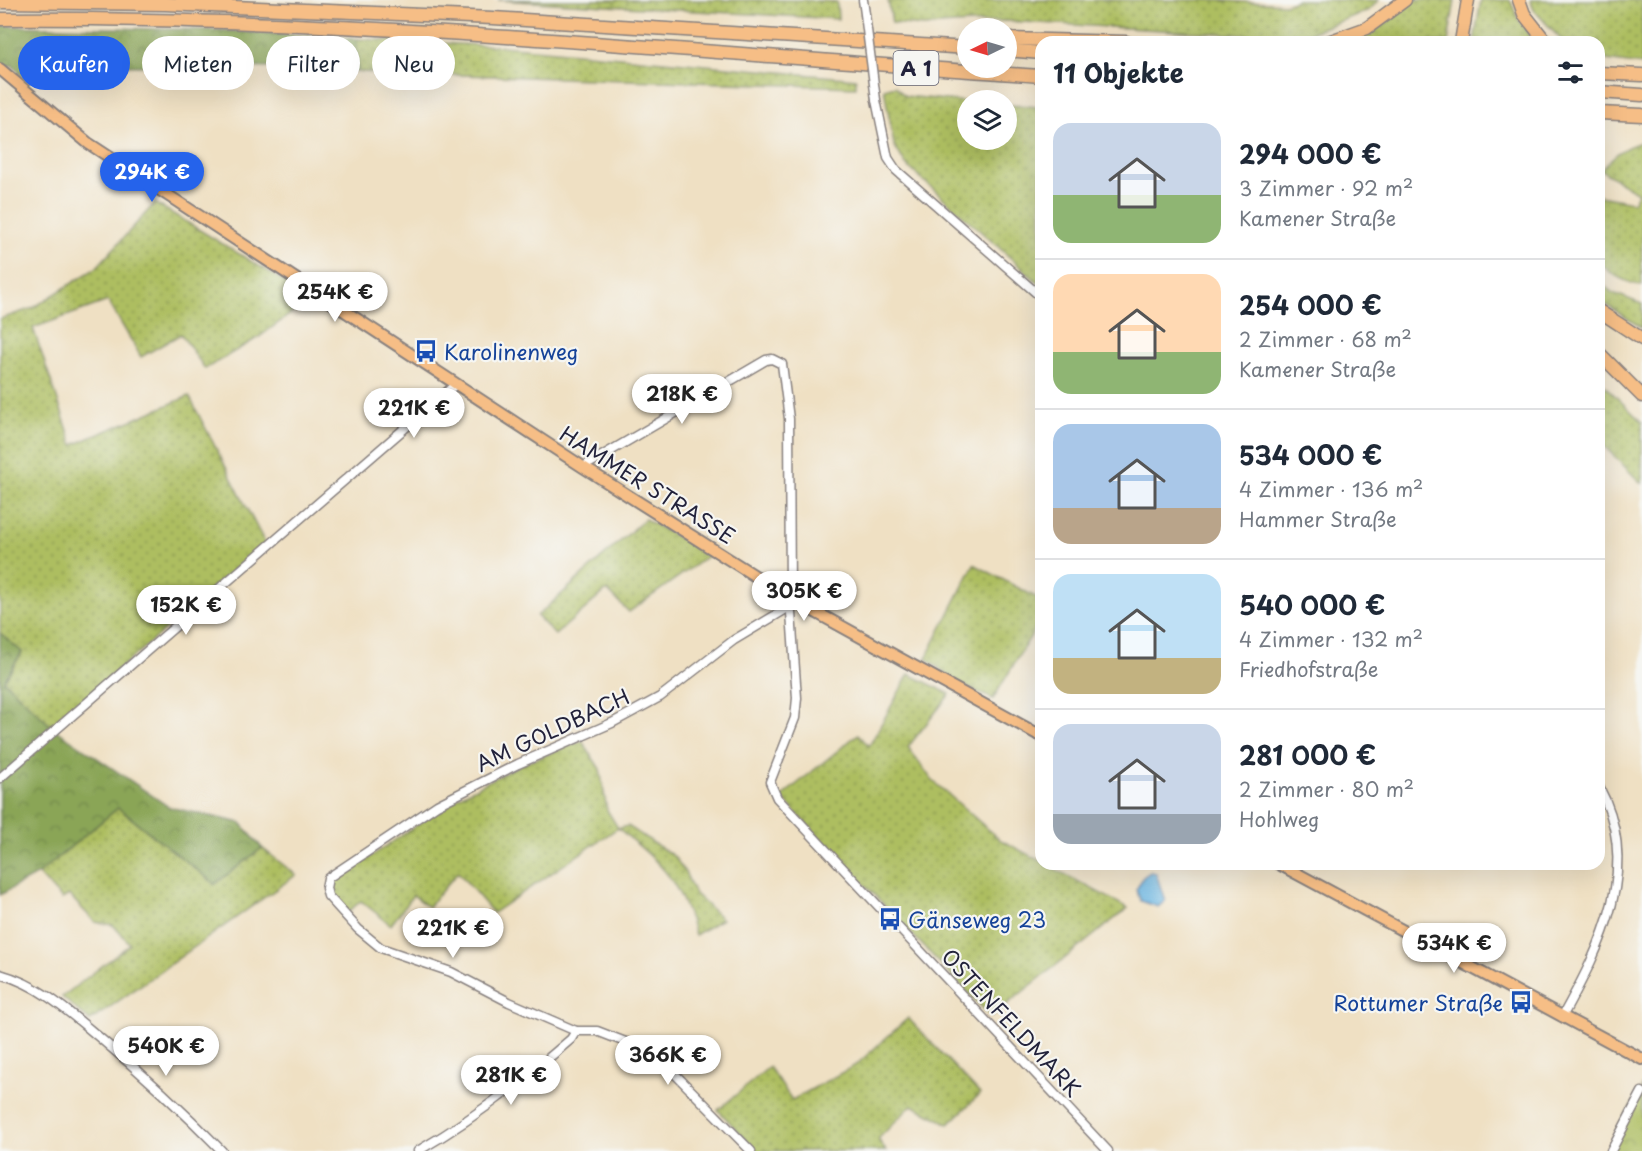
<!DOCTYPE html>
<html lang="de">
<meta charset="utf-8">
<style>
:root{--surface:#fff;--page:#f2f2f3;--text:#1f2937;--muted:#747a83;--line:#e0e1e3;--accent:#2563eb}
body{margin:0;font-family:"Playpen Sans",sans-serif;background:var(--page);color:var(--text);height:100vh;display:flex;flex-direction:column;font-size:22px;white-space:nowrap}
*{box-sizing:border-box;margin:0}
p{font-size:20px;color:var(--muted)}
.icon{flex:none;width:33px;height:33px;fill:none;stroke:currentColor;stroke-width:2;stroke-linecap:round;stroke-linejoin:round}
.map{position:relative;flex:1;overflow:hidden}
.drawer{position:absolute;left:1035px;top:36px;width:570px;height:834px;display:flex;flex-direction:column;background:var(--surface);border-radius:18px;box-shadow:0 6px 24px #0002}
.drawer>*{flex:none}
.hud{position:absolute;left:18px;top:36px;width:570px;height:54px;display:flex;gap:12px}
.needle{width:39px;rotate:265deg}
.fabs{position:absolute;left:957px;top:18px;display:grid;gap:12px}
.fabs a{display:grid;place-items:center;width:60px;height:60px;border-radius:50%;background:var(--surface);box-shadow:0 6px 24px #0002;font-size:30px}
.price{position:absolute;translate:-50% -51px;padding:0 14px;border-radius:21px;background:#fff;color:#222;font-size:20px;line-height:39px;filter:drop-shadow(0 2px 3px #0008)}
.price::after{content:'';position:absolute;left:50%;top:36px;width:18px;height:14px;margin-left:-9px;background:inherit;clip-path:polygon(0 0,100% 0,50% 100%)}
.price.active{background:var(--accent);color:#fff}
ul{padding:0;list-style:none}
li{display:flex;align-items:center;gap:18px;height:150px;padding:0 18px}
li+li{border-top:2px solid var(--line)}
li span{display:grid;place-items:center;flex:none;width:168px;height:120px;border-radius:18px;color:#555}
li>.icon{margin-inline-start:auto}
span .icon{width:72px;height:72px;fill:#fffc;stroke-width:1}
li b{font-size:26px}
h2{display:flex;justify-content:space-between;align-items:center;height:72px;padding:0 18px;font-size:26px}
.chip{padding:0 21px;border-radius:27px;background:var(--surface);box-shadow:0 6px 24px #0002;font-size:21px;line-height:54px}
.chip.active{background:var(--accent);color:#fff}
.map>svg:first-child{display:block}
</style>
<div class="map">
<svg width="1642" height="1151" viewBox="0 0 1642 1151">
<defs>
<pattern id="grass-dots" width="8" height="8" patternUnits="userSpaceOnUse" patternTransform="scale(1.5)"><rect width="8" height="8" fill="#adbe61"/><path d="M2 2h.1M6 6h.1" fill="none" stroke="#8c9a51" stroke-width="1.8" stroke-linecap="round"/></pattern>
<pattern id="forest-crowns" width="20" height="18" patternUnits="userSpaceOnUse" patternTransform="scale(1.5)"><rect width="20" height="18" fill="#8aa557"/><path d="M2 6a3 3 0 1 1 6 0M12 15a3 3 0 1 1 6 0" fill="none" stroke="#708649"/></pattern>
<pattern id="park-crowns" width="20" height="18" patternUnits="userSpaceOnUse" patternTransform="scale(1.5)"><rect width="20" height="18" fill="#adbe61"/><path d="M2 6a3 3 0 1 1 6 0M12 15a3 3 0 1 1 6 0" fill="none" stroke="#8c9a51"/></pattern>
</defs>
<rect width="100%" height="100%" fill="#f6f6f2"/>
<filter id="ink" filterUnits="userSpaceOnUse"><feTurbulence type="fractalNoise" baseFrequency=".0167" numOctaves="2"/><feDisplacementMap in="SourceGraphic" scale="12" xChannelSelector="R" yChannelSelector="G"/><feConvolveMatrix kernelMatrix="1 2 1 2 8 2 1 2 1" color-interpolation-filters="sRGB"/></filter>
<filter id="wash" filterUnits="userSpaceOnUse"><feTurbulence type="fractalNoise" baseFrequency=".008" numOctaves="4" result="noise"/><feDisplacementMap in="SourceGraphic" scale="24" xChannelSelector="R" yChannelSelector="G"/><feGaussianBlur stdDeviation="1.35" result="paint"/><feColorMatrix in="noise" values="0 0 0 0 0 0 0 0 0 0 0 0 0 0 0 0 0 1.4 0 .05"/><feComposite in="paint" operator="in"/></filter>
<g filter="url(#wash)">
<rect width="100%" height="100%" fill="#efe0c3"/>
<!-- grass -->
<g fill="url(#grass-dots)" stroke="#68704e" stroke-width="1.5">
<path d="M498,0h303l36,2 1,17z"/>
<path d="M888,0h318l80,4 11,-4h82l-10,10 -72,28 -292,-17 -82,5 -31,-3z"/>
<path d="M1414,0h41l-7,42h-104c26,-7 51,-23 70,-42z"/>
<path d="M1481,0h29l8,19 17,23h-61z"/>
<path d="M1530,0h112v65l-43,-6v-17h-36l-29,-32z"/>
<path d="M357,39l145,7 354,33v8l-498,-15z"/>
<path d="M895,86l10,10 62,6 1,38h38l1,-35 34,2v178l-135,-120 -12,-20 -10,-56z"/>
<path d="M1642,142v144c-17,-4 -35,-12 -43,-27v-63l34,6 5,-9 -37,-23c12,-15 22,-23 41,-28z"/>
<path d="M155,203l157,95 -53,39 -54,32 -24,-35 -40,23 -33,-56 -75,27 40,117 116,-49 76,147 -213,184 -48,-46 18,-28 -22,-20v-314l33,-11 63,-40z"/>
<path d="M1599,282l14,11 29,11v24l-43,-28z"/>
<path d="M1599,380l43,42v62l-43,-43z"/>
<path d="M645,519l64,36 -80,57 -22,-22 -52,45 -18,-19z"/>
<path d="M974,564l67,36v19l-48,80 -35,-16 -32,-25z"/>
<path d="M909,674l41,20 -42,53 24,33 67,59 129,69 -137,109 -210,-220 77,-63 11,12z"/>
<path d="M582,741l18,28 7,41 11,18 10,-2 47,31 11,17 9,20 27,25 -27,16c-18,-59 -31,-68 -77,-107l-125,85 -35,-41 -30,35 -15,-12 -22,30 -30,-24 -13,11 -17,-20 1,-9 128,-87 60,-31z"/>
<path d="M118,808l97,76 47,-36 34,27 -206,146 -28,-24 68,-53 -17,-19 -18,-3 -26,-27 -7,4 -24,-25z"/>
<path d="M908,1018l72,76 -31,30 -37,-19 -34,34 8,12h-129l-39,-41 51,-43 23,33 64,-35z"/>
</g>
<!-- forest -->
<g fill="url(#forest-crowns)" stroke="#566449" stroke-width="1.5">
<path d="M0,26l216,4 141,9 1,33 -65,-4 -211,-3 -27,3 -27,14 -16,-17 -12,6z"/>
<path d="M0,633l22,19 -18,29 48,46 117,80 72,16 21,25 -47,36 -97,-76 -80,66 -38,21z"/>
</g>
<!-- park -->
<path fill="url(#park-crowns)" stroke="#68704e" stroke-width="1.5" d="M1642,1087v64h-37z"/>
<!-- water -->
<path fill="#68b4e1" stroke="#456b8e" stroke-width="1.5" d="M1150,872l6,1 9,28 -7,6 -17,-6 -5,-11 7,-13z"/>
</g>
<g filter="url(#ink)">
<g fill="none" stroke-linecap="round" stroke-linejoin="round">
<!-- minor casing -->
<g stroke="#88817f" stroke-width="11">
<g id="minor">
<path d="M863,0l2,14"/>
<path d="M876,100l12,58 8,12 145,127"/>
<path d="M583,467l183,-107 6,-1 10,5 7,55 1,179 7,100 -2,20 -25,64 7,16 331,353"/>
<path d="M0,778l456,-394"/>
<path d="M0,974c40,11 69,38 100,64 43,36 83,73 122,113"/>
<path d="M1562,1017c40,-72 80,-151 37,-230"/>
<path d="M418,1151c55,-32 105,-70 153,-112l5,-8"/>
<path d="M751,1151l-85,-86 -20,-15 -49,-19h-21l-67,-29 -58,-30 -70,-24 -23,-19 -30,-33 -2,-8 2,-10 109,-73 81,-41 94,-41 48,-26 74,-57 52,-31 3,-9"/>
<path d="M1611,1151l31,-59"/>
</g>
</g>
<!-- major casing -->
<g stroke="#88817f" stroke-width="14">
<g id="major">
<path d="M0,69l88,74 495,324 207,131 251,138"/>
<path d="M1279,864l363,195"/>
</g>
</g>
<!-- highway casing -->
<g stroke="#88817f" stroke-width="15">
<g id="highway">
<path d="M1519,0l5,14 22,28"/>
<path d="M0,2l165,2 328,14 475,30"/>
<path d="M0,19c347,-3 695,34 1041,57"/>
<path d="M1006,39l120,3"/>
<path d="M1328,42l39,-14 38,-28"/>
<path d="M1461,42l7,-42"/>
<path d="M1006,50l35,3"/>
<path d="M1599,73l43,2"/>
<path d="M1599,92l43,3"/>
<path d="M1599,113l43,2"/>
<path d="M1599,311l43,28"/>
<path d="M1599,353l43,43"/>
</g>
</g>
<!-- minor -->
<use href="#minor" stroke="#fff" stroke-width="8"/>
<!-- major -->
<use href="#major" stroke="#f6be86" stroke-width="10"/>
<!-- highway -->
<use href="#highway" stroke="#f6be86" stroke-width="12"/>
<!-- minor-bridge casing -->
<g stroke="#88817f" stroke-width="11" stroke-linecap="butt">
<path id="minor-bridge" d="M865,14l11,86"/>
</g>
<!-- minor-bridge -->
<use href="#minor-bridge" stroke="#fff" stroke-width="8"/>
</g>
</g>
<!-- icons -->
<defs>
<g id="bus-bare" transform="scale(1.8)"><path d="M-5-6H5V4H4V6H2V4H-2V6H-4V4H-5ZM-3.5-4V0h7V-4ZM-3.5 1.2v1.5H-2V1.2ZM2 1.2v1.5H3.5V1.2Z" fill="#1a4fb4" stroke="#f6f6f2" stroke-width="2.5" paint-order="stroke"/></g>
</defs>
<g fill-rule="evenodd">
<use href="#bus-bare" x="426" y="351"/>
<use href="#bus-bare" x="890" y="919"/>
<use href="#bus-bare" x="1521" y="1002"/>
</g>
<g text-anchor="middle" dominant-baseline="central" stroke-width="4.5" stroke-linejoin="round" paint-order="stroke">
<!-- shield labels -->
<rect fill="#f6f6f2" stroke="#626272" stroke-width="1.5" x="893.5" y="51" width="45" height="34" rx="4.5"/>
<g font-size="20" font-weight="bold" fill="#22223b">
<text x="916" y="68">A 1</text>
</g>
<!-- transit labels -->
<g font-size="21" fill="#164399" stroke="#f6f6f2" text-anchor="start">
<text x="444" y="351">Karolinenweg</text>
<text x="908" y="919">Gänseweg 23</text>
<text x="1503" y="1002" text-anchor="end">Rottumer Straße</text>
</g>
<!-- street labels -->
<g font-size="21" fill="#22223b" stroke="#f6f6f2">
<text transform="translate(648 484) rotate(32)">HAMMER STRASSE</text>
<text transform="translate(552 729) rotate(-25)">AM GOLDBACH</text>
<text transform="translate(1012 1022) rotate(47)">OSTENFELDMARK</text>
</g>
</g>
</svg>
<div class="fabs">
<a><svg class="needle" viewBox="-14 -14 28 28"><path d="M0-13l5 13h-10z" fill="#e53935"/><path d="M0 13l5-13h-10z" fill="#747a83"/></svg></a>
<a><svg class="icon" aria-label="layers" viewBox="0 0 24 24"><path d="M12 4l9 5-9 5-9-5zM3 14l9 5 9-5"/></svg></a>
</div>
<b class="price active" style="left:152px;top:203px">294K €</b>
<b class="price" style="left:335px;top:323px">254K €</b>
<b class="price" style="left:682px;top:425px">218K €</b>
<b class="price" style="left:414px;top:439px">221K €</b>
<b class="price" style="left:804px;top:622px">305K €</b>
<b class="price" style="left:186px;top:636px">152K €</b>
<b class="price" style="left:453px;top:959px">221K €</b>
<b class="price" style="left:1454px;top:974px">534K €</b>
<b class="price" style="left:166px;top:1077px">540K €</b>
<b class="price" style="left:668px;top:1086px">366K €</b>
<b class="price" style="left:511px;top:1106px">281K €</b>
<div class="hud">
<a class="chip active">Kaufen</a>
<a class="chip">Mieten</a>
<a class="chip">Filter</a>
<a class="chip">Neu</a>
</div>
<section class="drawer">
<h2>11 Objekte<svg class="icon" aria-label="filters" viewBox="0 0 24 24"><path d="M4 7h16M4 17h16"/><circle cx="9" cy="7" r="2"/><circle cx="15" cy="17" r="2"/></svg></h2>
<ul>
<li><span style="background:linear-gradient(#c9d6e8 60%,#8fb573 0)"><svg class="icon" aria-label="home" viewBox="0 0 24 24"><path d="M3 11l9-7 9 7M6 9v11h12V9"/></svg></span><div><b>294 000 €</b><p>3 Zimmer · 92 m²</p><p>Kamener Straße</p></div></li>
<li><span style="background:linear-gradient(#ffd9b3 65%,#8fb573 0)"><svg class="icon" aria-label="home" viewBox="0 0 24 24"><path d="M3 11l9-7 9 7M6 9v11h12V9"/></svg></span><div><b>254 000 €</b><p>2 Zimmer · 68 m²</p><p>Kamener Straße</p></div></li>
<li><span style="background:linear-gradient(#a9c7e8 70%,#b9a48a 0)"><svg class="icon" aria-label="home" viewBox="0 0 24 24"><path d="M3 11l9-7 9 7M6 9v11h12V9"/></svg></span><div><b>534 000 €</b><p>4 Zimmer · 136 m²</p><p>Hammer Straße</p></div></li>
<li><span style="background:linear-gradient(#bfe0f5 70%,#c2b280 0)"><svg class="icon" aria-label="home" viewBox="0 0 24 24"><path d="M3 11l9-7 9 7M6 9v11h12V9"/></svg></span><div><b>540 000 €</b><p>4 Zimmer · 132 m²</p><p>Friedhofstraße</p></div></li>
<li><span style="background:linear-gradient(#c9d6e8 75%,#9aa5b1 0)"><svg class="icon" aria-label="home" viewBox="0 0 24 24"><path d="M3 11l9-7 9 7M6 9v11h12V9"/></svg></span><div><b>281 000 €</b><p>2 Zimmer · 80 m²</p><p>Hohlweg</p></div></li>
</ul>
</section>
</div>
